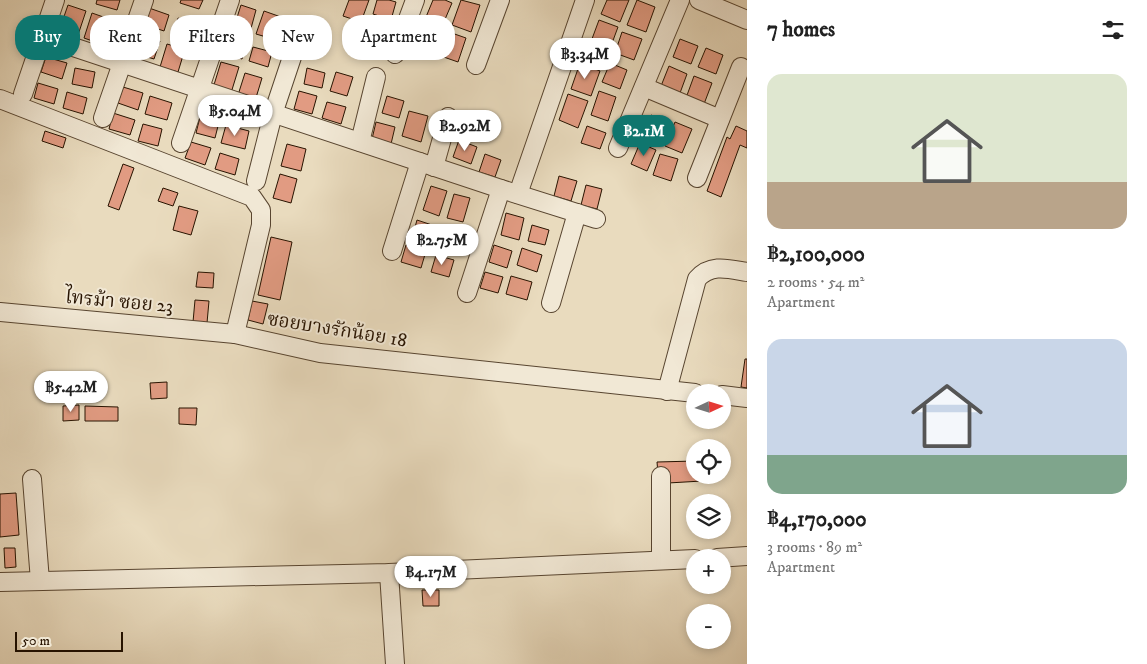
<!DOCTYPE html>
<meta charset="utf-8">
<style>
:root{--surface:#fff;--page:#f2f2f2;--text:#222;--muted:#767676;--accent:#0f766e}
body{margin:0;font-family:"IM FELL DW Pica","Noto Serif Thai",serif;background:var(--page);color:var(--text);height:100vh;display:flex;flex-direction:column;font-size:19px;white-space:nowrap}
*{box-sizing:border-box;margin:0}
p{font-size:16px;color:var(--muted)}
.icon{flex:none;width:28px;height:28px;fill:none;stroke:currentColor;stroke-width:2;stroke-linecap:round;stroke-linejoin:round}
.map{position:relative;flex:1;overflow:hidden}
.details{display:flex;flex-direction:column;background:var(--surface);width:400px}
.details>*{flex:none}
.banner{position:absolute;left:15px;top:15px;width:475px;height:45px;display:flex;gap:10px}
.needle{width:32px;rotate:86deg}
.buttons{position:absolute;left:686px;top:384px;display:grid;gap:10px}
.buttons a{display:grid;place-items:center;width:45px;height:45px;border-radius:50%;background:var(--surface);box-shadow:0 2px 8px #0003;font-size:25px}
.scale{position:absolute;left:15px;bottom:12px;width:108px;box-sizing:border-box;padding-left:5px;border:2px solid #271300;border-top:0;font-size:14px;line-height:18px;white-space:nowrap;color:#271300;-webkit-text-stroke:4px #f1e8d5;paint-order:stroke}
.price{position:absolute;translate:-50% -42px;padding:0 11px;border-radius:18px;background:#fff;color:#222;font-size:16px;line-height:32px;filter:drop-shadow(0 1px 2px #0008)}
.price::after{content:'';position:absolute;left:50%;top:30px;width:15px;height:11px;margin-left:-8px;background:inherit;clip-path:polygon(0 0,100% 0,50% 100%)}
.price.on{background:var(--accent);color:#fff}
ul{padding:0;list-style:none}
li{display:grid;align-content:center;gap:10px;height:265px;padding:0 20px}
li span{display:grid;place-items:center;height:155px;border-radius:15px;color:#555}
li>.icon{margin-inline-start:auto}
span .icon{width:90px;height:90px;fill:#fffc;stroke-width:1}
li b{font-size:21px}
h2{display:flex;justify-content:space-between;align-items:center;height:60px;padding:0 20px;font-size:21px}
.tag{padding:0 18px;border-radius:20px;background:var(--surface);box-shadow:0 2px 8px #0003;font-size:18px;line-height:45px}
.tag.on{background:var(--accent);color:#fff}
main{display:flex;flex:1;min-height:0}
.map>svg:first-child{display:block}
</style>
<main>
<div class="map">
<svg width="747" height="664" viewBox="0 0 747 664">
<rect width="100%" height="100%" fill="#e9dbbe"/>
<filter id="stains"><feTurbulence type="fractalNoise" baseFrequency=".004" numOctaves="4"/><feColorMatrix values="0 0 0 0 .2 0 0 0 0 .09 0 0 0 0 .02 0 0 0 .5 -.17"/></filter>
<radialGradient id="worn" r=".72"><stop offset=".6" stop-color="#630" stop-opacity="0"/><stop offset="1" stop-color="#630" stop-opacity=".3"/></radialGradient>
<!-- building -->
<g fill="#e19b82" stroke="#271300">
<path d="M97,0h23l-3,10 -21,-6z"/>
<path d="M181,0h22l-4,9 -19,-6z"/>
<path d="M349,0h20l-8,22 -18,-6z"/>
<path d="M377,0h12l7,2 -5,18 -18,-6z"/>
<path d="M433,0h12l7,3 -9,21 -17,-7z"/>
<path d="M461,0l19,5 -9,27 -19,-7z"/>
<path d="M607,0h22l-9,22 -19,-8z"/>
<path d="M637,0l18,7 -9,25 -19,-7z"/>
<path d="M68,5l18,6 -8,24 -18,-7z"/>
<path d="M241,5l15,5 -6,22 -16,-5z"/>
<path d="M149,8l20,7 -5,16 -21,-7z"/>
<path d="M264,11l17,6 -8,22 -17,-5z"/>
<path d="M92,13l17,6 -8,25 -17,-6z"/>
<path d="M178,18l19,6 -6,18 -19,-7z"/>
<path d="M599,20l19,7 -10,27 -19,-7z"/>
<path d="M420,24l19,7 -9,25 -20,-8z"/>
<path d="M364,26l21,7 -7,20 -20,-7z"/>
<path d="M446,31l20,7 -8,24 -20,-7z"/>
<path d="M622,32l20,7 -8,21 -19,-7z"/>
<path d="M140,35l20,6 -6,18 -20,-6z"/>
<path d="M227,36l20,6 -5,17 -20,-6z"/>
<path d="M680,39l18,7 -7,18 -18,-7z"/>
<path d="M167,44l18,5 -7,23 -18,-5z"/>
<path d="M253,47l19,5 -4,15 -19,-6z"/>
<path d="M706,48l17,7 -7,19 -18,-7z"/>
<path d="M46,57l21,6 -5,16 -21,-7z"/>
<path d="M221,62l18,5 -8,26 -18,-5z"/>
<path d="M580,63l20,8 -9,25 -20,-7z"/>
<path d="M610,63l17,7 -7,19 -18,-7z"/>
<path d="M669,66l18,8 -7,19 -19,-7z"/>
<path d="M75,68l20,4 -3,16 -20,-4z"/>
<path d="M307,68l18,5 -3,15 -18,-4z"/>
<path d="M336,72l17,5 -6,19 -17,-5z"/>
<path d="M245,73l17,5 -7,23 -17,-6z"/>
<path d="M694,76l18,7 -8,21 -18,-6z"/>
<path d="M38,83l20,6 -4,15 -20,-6z"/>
<path d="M123,87l20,6 -5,17 -20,-7z"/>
<path d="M299,91l18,5 -5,18 -18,-5z"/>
<path d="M599,91l17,6 -8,24 -17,-6z"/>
<path d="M67,92l20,6 -4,16 -20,-6z"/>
<path d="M568,94l20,7 -10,27 -19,-8z"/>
<path d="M150,96l22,7 -5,17 -22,-6z"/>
<path d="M387,96l17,5 -5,17 -17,-5z"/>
<path d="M327,102l19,5 -5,17 -19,-6z"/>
<path d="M409,111l19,5 -7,26 -19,-6z"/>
<path d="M113,113l22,7 -5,15 -21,-6z"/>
<path d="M651,115l17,6 -9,23 -17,-7z"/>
<path d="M200,117l19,5 -4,16 -19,-5z"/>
<path d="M376,122l19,5 -4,17 -19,-5z"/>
<path d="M675,122l17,7 -10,24 -17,-7z"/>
<path d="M143,124l19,5 -4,17 -20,-5z"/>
<path d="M226,125l23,6 -4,18 -24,-6z"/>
<path d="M587,126l19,7 -6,16 -19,-6z"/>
<path d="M736,126l11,5v17l-7,-3 -19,52 -14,-6 20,-54 3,2z"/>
<path d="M45,131l21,7 -3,10 -21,-7z"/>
<path d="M459,140l18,7 -6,17 -18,-7z"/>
<path d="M191,142l20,6 -6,17 -20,-7z"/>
<path d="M640,143l16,7 -9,21 -16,-7z"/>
<path d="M287,144l19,5 -5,22 -20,-5z"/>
<path d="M220,153l19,6 -4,16 -20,-6z"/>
<path d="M485,154l16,6 -6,17 -16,-5z"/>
<path d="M660,154l18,5 -7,22 -18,-6z"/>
<path d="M123,164l11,4 -15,42 -11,-4z"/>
<path d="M280,174l17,5 -6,24 -18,-5z"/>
<path d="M559,176l18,5 -6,20 -17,-5z"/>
<path d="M586,185l16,4 -5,20 -16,-4z"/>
<path d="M431,186l16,5 -8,25 -16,-6z"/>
<path d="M163,188l15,5 -5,13 -15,-5z"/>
<path d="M454,194l16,4 -7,24 -16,-4z"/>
<path d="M179,206l19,5 -7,24 -18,-5z"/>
<path d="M506,213l18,5 -5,22 -18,-5z"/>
<path d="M417,220l18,6 -5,17 -18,-5z"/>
<path d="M532,225l17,5 -4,15 -17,-4z"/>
<path d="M444,229l19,7 -5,14 -19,-7z"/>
<path d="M271,237l21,5 -12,58 -22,-5z"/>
<path d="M406,245l20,6 -5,17 -20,-6z"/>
<path d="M494,245l18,6 -5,17 -18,-6z"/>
<path d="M522,248l20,7 -5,17 -20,-7z"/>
<path d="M436,255l18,5 -5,17 -18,-5z"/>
<path d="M198,272l16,1 -1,15 -17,-1z"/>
<path d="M485,272l18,5 -5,16 -18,-5z"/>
<path d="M511,276l21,6 -5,18 -21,-6z"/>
<path d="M195,300l14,1 -2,22 -14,-1z"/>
<path d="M252,301l16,3 -5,20 -15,-4z"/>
<path d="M745,359h2v29l-6,-1z"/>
<path d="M167,382v16l-16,1 -1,-16z"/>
<path d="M79,405v15l-16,1v-15z"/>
<path d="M85,406l33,1v14h-33z"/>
<path d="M179,408h18l-1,17 -17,-1z"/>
<path d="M695,461v14h7v6l-34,2 -10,-9 -1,-12z"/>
<path d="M16,493l3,42 -19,2v-43z"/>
<path d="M4,548h11l1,19 -11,1z"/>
<path d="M422,590h17v16h-16z"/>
</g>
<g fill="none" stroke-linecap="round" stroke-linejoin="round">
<!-- minor casing -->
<g stroke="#584530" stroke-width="20">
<g id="minor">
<path d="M699,0l48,20"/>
<path d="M43,37l458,152 95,30"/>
<path d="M395,54l20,-54"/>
<path d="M476,65l24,-65"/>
<path d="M644,87l76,32"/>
<path d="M23,94l32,-94"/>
<path d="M0,99l252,98 9,13v15l-26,109"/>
<path d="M103,118l41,-118"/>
<path d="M360,142l16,-65"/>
<path d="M181,143l49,-143"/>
<path d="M618,148l62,-148"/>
<path d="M434,167l14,-50"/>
<path d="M697,178l44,-111"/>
<path d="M256,181l17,-67 27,-81"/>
<path d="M518,194l67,-194"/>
<path d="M392,251l28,-89"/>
<path d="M467,293l34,-104"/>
<path d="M551,303l26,-90"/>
<path d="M0,312l235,22 85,19 375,40"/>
<path d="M667,391l30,-112c14,-16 32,-10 50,-7"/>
<path d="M722,395l25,3"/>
<path d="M661,476v84"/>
<path d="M32,479l8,102"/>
<path d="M717,558l30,-2"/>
<path d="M389,573l6,91"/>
<path d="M0,582l389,-9 306,-14"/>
</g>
</g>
<!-- minor -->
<use href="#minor" stroke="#f1e8d5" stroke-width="18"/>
</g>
<g text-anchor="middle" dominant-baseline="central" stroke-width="4" stroke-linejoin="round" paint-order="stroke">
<!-- street labels -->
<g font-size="19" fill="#271300" stroke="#f1e8d5">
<text transform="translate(119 302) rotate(5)">ไทรม้า ซอย 23</text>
<text transform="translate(337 330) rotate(9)">ซอยบางรักน้อย 18</text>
</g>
</g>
<rect width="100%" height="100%" filter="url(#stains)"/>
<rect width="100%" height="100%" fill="url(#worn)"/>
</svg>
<div class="buttons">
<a><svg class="needle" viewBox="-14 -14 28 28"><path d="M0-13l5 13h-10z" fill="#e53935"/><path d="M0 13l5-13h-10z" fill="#767676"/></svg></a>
<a><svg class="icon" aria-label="locate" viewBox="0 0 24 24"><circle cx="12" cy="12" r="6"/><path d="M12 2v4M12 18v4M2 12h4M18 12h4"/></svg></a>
<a><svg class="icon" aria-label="layers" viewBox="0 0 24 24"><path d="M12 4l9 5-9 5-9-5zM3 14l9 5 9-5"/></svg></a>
<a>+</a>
<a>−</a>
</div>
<div class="scale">50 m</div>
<b class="price" style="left:585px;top:80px">฿3.34M</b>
<b class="price" style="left:235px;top:137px">฿5.04M</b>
<b class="price" style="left:465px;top:152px">฿2.92M</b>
<b class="price on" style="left:644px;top:157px">฿2.1M</b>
<b class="price" style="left:442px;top:266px">฿2.75M</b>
<b class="price" style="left:71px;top:413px">฿5.42M</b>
<b class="price" style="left:431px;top:598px">฿4.17M</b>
<div class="banner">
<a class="tag on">Buy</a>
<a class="tag">Rent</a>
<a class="tag">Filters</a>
<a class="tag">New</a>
<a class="tag">Apartment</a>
</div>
</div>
<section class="details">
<h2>7 homes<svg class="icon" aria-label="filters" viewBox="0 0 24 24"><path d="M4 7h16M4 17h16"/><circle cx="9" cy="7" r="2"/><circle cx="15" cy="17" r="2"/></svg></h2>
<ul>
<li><span style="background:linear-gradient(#dfe7d0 70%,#b9a48a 0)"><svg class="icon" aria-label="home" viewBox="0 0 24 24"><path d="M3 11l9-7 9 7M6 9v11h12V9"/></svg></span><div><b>฿2,100,000</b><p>2 rooms · 54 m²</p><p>Apartment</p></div></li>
<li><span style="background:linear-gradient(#c9d6e8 75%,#7fa58c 0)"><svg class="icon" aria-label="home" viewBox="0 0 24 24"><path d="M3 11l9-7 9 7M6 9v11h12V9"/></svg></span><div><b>฿4,170,000</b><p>3 rooms · 89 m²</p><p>Apartment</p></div></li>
</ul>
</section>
</main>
